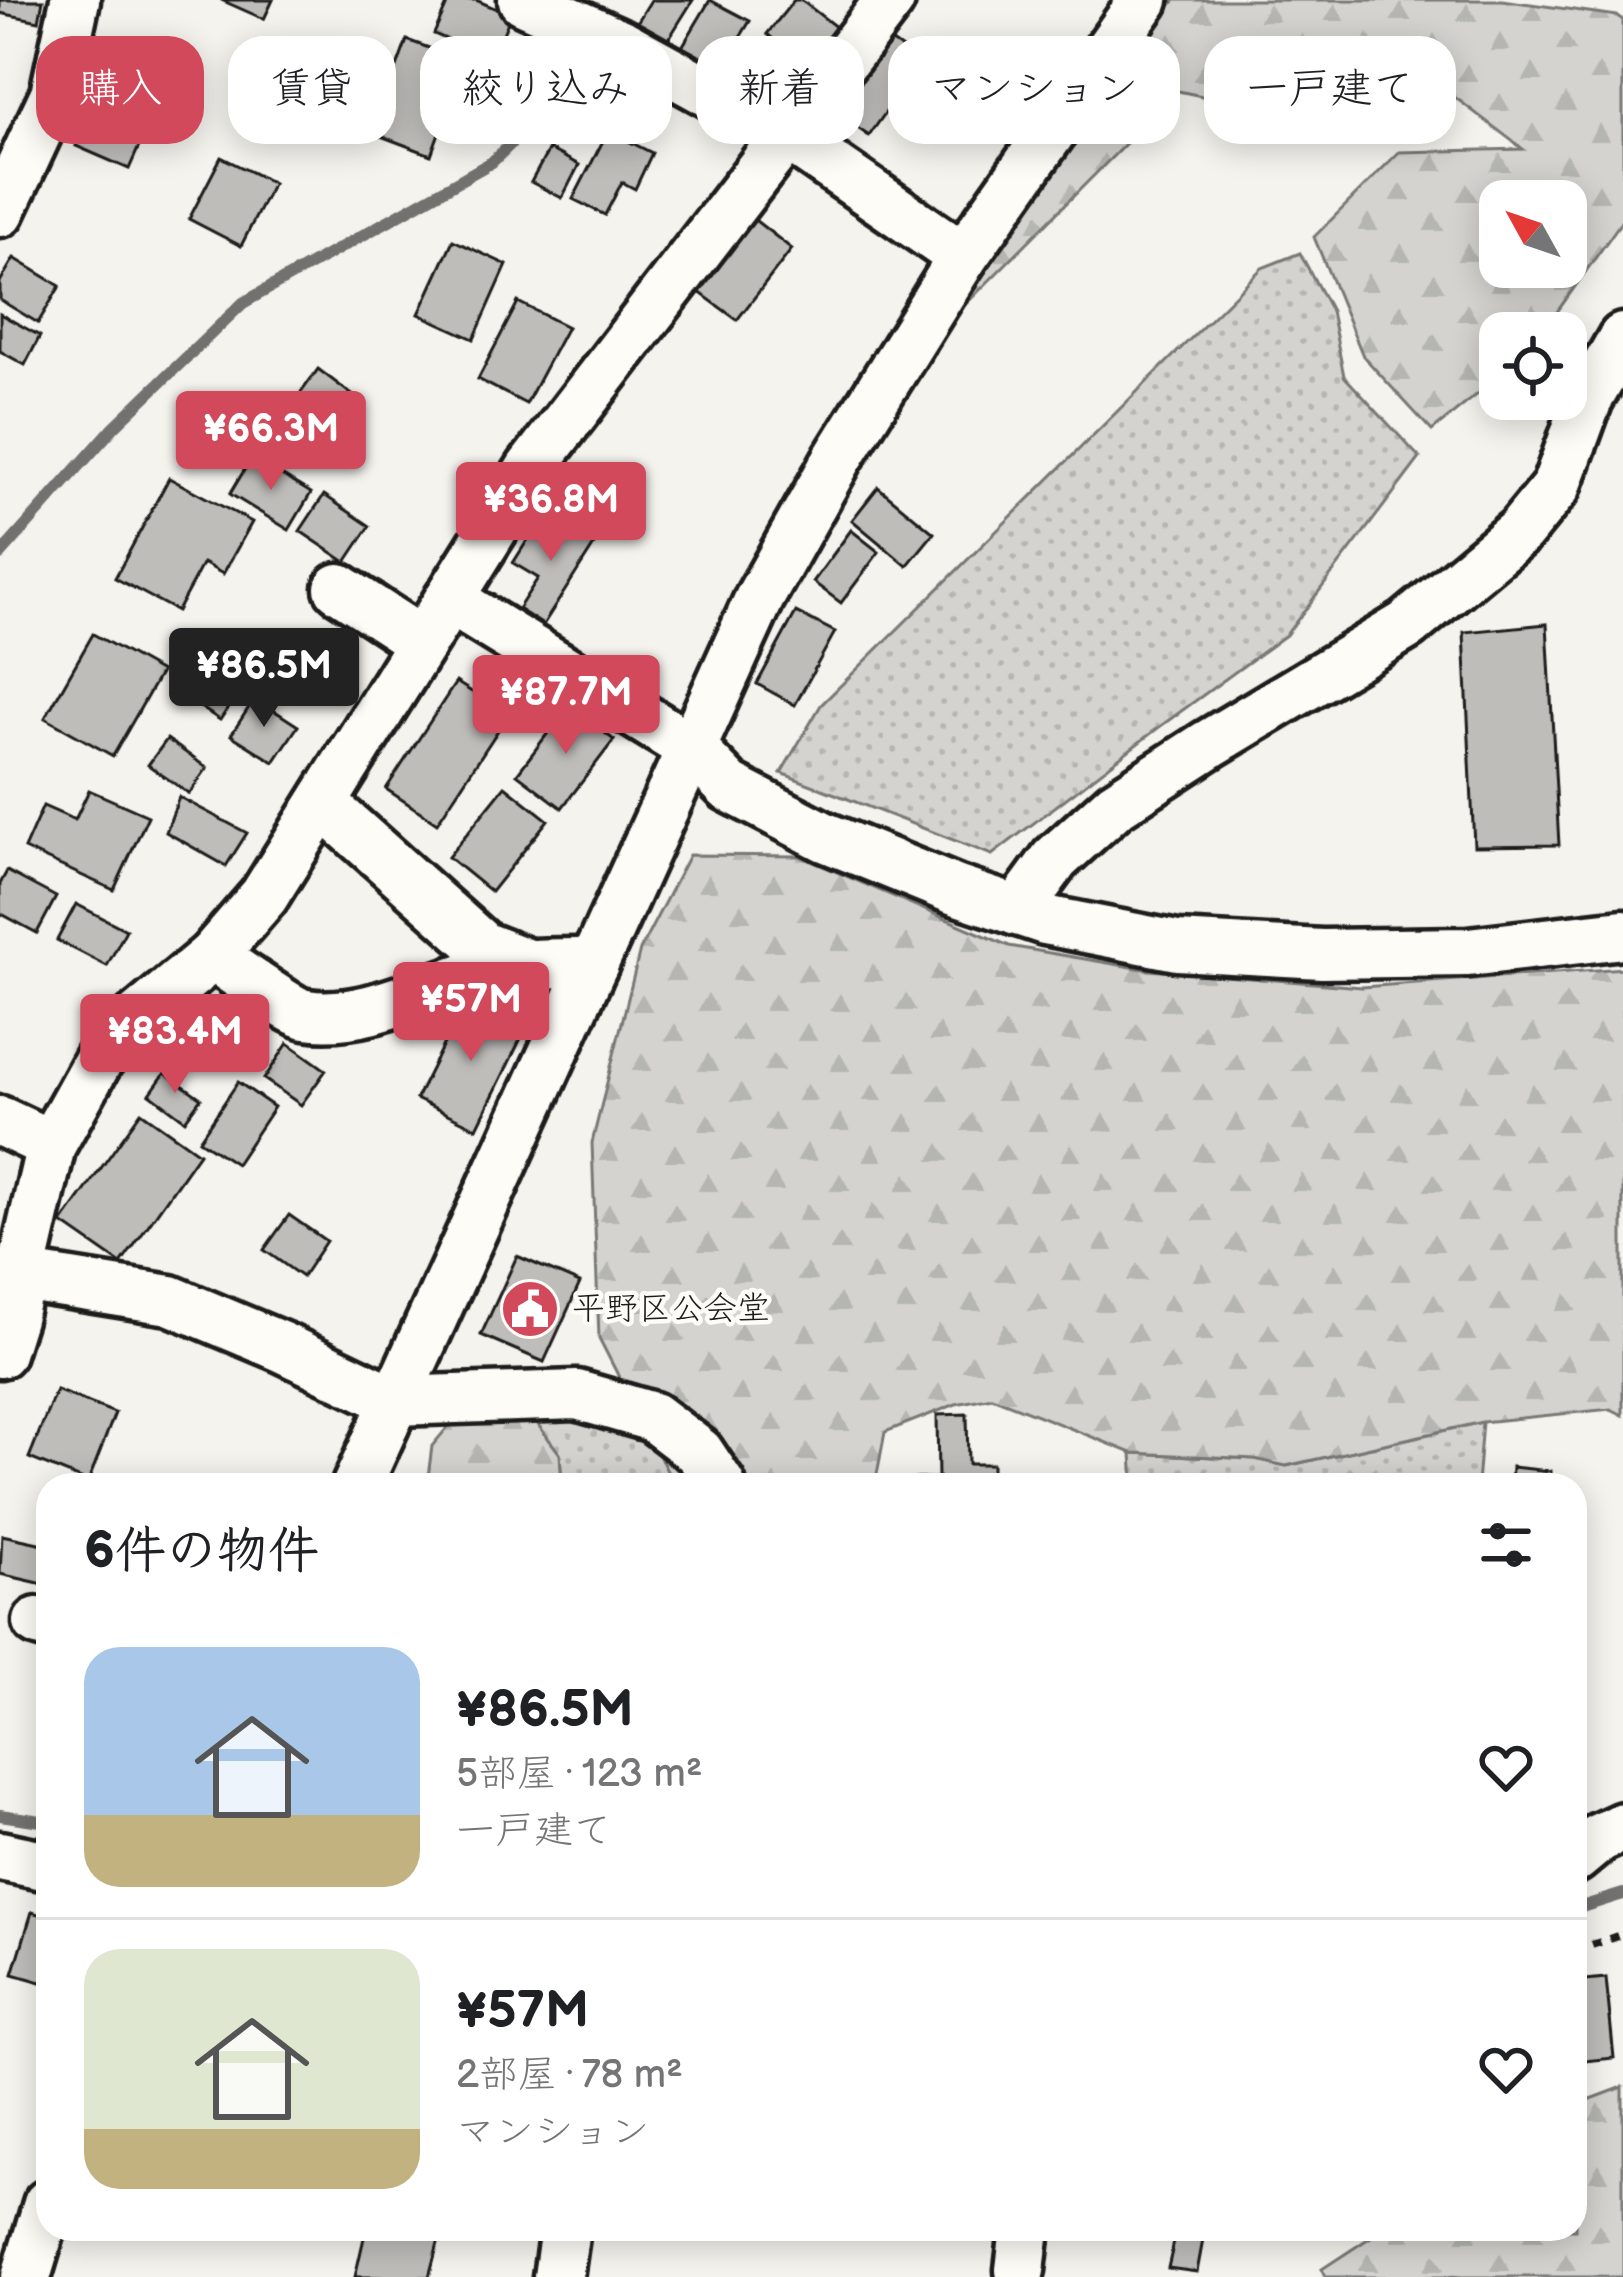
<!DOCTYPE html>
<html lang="ja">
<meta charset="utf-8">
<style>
:root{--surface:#fff;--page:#f2f2f2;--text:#202124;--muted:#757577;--line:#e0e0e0;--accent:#d1495b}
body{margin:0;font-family:"Balsamiq Sans","Klee One",sans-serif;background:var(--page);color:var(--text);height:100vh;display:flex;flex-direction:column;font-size:45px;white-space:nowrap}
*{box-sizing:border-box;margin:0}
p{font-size:39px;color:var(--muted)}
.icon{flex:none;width:66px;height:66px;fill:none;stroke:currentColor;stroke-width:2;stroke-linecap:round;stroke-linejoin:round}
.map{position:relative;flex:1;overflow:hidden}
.sheet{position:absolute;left:36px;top:1473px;width:1551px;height:768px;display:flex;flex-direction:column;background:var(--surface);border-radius:36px;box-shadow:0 6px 30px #0003}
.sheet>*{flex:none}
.guide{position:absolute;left:36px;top:36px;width:1551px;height:108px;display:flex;gap:24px}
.needle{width:78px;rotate:310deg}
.buttons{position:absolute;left:1479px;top:180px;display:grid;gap:24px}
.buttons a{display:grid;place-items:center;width:108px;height:108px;border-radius:24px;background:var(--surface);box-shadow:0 6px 30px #0003;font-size:60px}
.price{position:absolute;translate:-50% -102px;padding:0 27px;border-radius:12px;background:var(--accent);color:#fff;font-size:39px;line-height:78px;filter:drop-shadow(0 3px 6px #0008)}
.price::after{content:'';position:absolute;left:50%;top:72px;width:36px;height:27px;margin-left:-18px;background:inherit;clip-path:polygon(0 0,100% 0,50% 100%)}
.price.selected{background:#222;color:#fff}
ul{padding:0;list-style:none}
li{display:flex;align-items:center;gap:36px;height:300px;padding:0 48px}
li+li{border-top:3px solid var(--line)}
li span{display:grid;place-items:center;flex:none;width:336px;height:240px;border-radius:36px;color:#555}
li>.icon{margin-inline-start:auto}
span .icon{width:144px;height:144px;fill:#fffc;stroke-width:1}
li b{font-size:51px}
h2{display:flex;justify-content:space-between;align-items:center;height:144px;padding:0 48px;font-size:51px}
.pill{padding:0 42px;border-radius:36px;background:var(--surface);box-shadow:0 6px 30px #0003;font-size:42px;line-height:108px}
.pill.selected{background:var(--accent);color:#fff}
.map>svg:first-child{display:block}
</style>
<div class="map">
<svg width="1623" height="2277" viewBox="0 0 1623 2277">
<defs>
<pattern id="grass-dots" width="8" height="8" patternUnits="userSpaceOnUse" patternTransform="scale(3)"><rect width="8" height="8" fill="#d4d3cf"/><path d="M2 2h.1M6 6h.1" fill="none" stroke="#b5b5b1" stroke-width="1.8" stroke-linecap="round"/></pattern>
<pattern id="forest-firs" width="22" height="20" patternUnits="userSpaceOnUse" patternTransform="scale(3)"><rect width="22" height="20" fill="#d4d3cf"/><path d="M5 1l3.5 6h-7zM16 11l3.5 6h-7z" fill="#b5b5b1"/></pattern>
</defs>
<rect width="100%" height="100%" fill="#f4f3ee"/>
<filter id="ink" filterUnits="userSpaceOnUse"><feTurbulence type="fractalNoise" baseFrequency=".00833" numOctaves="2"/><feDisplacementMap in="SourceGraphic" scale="24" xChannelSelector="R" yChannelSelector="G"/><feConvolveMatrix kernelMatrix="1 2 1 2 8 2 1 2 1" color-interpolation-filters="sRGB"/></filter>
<g filter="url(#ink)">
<!-- grass -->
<g fill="url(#grass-dots)" stroke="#787876" stroke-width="3">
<path d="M1300,253l31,58 13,65 76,82 -134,177 -128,93 -166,127 -211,-82 40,-68 441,-437z"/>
<path d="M527,1410l112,5 94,70h-171l-2,-31z"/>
<path d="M1482,1422l-5,63h-343l-2,-32 123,6 32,7z"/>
</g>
<!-- forest -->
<g fill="url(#forest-firs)" stroke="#787876" stroke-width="3" fill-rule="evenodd">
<path d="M1175,0h327l115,16 6,4v199l-81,114h-42v43l-68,55 -69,-75 -49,-119 85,-85 124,-3 -79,-60 -157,25 -109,-23 -224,225 174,-260zM1500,201h66v66h-66z"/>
<path d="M689,855l111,1 209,90 140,24 213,17 261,-19v447l-12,-6 -129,13 -196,44 -31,-7 -123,-6 -140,-56 -36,7 -71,28 -10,53h-142l-65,-12 -69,-135 -7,-195 48,-193z"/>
<path d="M462,1410h65l33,44 2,31h-135l5,-39z"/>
<path d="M1623,2087v190h-298l-3,-8 61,-40h192v-124z"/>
</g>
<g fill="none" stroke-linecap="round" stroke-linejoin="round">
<!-- stream -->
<g stroke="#72716f" stroke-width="12">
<path d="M0,555l114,-128 129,-124 249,-141 68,-66 28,-57"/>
<path d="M0,1815l48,7"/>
<path d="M1575,1909l48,-15"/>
</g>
</g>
<!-- building -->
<g fill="#bebdba" stroke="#1c1c1c" stroke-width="3">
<path d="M0,0h43l-4,21 -39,-8z"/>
<path d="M221,0h52l-9,19z"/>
<path d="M449,0h27l35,15 -19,44 -58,-25z"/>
<path d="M651,0h42l-30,48 -30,-19z"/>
<path d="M710,0l40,21 -33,54 -38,-23z"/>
<path d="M794,0h7l40,31 -30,39 -44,-36z"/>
<path d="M885,37l36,25 -52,74 -36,-25z"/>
<path d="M407,40l58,21 -34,94 -58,-22z"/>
<path d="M107,76l53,23 -31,70 -53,-23z"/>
<path d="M608,131l44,22 -17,36 -13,-7 -17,33 -32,-16z"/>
<path d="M549,149l30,16 -17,33 -31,-16z"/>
<path d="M221,157l52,26 -32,63 -52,-27z"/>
<path d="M751,217l41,32 -55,71 -42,-31z"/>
<path d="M453,240l54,25 -33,74 -55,-25z"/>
<path d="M14,258l46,28 -22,37 -38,-23v-18z"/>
<path d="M518,302l49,25 -41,77 -48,-25z"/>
<path d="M0,314l40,22 -15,29 -25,-14z"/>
<path d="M318,369l37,28 -50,68 -37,-27z"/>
<path d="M252,457l59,36 -22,37 -59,-36z"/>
<path d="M169,478l83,44 -29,52 -20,-11 -26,48 -62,-33z"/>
<path d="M878,487l56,46 -27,33 -55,-46z"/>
<path d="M324,495l46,31 -24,36 -46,-31z"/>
<path d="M546,511l50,31 -53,83 -25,-16 20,-31 -25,-15z"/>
<path d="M851,530l28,22 -38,51 -28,-21z"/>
<path d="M796,612l39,20 -40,73 -38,-21z"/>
<path d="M1547,624l12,221 -85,1 -10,-214z"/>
<path d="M93,634l68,38 -48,84 -68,-38z"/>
<path d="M201,656l43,28 -24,36 -43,-28z"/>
<path d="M456,682l52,33 -71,108 -51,-34z"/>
<path d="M255,698l43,28 -24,36 -43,-27z"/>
<path d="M569,705l45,35 -52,68 -45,-34z"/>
<path d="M167,739l40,29 -18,26 -41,-29z"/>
<path d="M505,786l43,34 -57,72 -43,-35z"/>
<path d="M89,790l59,26 -34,74 -90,-41 19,-43 32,14z"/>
<path d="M179,797l68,36 -21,33 -60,-34z"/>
<path d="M7,871l49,26 -19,36 -37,-20v-29z"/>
<path d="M76,904l50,26 -19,36 -50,-26z"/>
<path d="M466,999l60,29 -49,100 -61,-29z"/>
<path d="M288,1043l38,27 -25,35 -37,-26z"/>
<path d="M165,1073l36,25 -16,22 -35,-26z"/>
<path d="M238,1082l36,25 -38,57 -37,-24z"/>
<path d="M141,1112l58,41 -78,111 -59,-41z"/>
<path d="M289,1215l37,26 -24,36 -38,-27z"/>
<path d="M517,1256l63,27 -36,79 -63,-27z"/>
<path d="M56,1390l59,23 -27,69 -59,-24z"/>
<path d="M967,1414l1,50h24v21h-77v-6l23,-1 -1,-63z"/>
<path d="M1512,1467l39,4 -1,14h-39z"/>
<path d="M2,1535l46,10v40l-48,-11z"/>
<path d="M32,1912l16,5v67l-35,-10z"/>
<path d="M1606,1978l8,80 -39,4v-81z"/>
<path d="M366,2229h56l-2,5 19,5 -10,38h-74z"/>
<path d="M1177,2229h28l-8,43 -29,-4z"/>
</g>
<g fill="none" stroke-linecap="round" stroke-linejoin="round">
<!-- minor casing -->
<g stroke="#1c1c1c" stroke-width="57">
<g id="minor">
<path d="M523,0l102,46 160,88 178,123"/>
<path d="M0,212l55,-118 20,-94"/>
<path d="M339,588l83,54"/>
<path d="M449,599l242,149 38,39 96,50 130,53 90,30 132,26 145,8 146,-2 155,-18"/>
<path d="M323,804l159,142 43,17"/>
<path d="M1017,911l38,-52 60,-54 94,-61 198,-119 113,-94 36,-44 32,-88 35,-61"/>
<path d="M212,956c18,11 79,56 94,58 57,9 117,-24 169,-40 40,-12 78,-11 119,-11"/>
<path d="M0,1121l51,24"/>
<path d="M21,1276l149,24 112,47 113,54 182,-6 76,22 46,35 22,33"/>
<path d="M0,1353l11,-35 40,-173 49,-88 39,-40 73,-61 52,-60 267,-428 359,-468"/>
<path d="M357,1485l403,-888 78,-139 125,-201 181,-257"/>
<path d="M38,1622l10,3"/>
<path d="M0,1856l48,10"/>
<path d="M1575,1858l24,-20 24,-11"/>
<path d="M1020,2270l5,-41"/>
<path d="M26,2277l22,-73"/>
<path d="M558,2277l7,-48"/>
</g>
</g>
<!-- path -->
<path stroke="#1c1c1c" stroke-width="8" stroke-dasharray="9 9" stroke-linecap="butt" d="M1575,1951l48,-17"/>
<!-- minor -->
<use href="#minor" stroke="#fdfcf7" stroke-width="48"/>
</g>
</g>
<!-- icons -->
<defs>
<g id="civic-disc" transform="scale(3)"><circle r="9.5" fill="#d1495b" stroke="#fdfcf7"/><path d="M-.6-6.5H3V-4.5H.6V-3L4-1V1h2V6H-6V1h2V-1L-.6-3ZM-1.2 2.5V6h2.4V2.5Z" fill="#fff"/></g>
</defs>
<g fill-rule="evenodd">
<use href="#civic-disc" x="530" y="1309"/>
</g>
<g text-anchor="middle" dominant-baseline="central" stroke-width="9" stroke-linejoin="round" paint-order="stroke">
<!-- poi labels -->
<g font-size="33" fill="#1c1c1c" stroke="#fdfcf7" text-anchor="start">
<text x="572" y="1309">平野区公会堂</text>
</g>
</g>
</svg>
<div class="buttons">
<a><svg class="needle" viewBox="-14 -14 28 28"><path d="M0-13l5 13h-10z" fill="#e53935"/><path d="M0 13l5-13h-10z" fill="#757577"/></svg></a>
<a><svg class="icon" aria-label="locate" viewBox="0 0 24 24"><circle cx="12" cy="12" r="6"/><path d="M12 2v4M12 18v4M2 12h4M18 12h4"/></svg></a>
</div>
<b class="price" style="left:271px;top:493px">¥66.3M</b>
<b class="price" style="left:551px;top:564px">¥36.8M</b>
<b class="price selected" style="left:264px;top:730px">¥86.5M</b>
<b class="price" style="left:566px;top:757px">¥87.7M</b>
<b class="price" style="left:471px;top:1064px">¥57M</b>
<b class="price" style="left:175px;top:1096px">¥83.4M</b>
<div class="guide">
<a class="pill selected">購入</a>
<a class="pill">賃貸</a>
<a class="pill">絞り込み</a>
<a class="pill">新着</a>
<a class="pill">マンション</a>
<a class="pill">一戸建て</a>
</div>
<section class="sheet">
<h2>6件の物件<svg class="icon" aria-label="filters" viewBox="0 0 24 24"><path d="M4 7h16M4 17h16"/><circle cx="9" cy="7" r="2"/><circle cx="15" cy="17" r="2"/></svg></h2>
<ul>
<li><span style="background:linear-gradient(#a9c7e8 70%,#c2b280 0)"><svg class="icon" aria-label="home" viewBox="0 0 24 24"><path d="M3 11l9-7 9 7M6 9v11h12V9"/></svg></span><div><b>¥86.5M</b><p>5部屋 · 123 m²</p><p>一戸建て</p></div><svg class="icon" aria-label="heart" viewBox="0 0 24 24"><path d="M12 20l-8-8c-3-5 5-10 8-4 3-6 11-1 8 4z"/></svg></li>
<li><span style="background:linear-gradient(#dfe7d0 75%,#c2b280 0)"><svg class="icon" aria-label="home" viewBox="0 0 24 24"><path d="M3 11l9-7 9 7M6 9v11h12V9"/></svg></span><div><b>¥57M</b><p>2部屋 · 78 m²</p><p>マンション</p></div><svg class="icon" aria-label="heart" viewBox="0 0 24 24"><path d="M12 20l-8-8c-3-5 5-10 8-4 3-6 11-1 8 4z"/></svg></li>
</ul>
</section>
</div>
